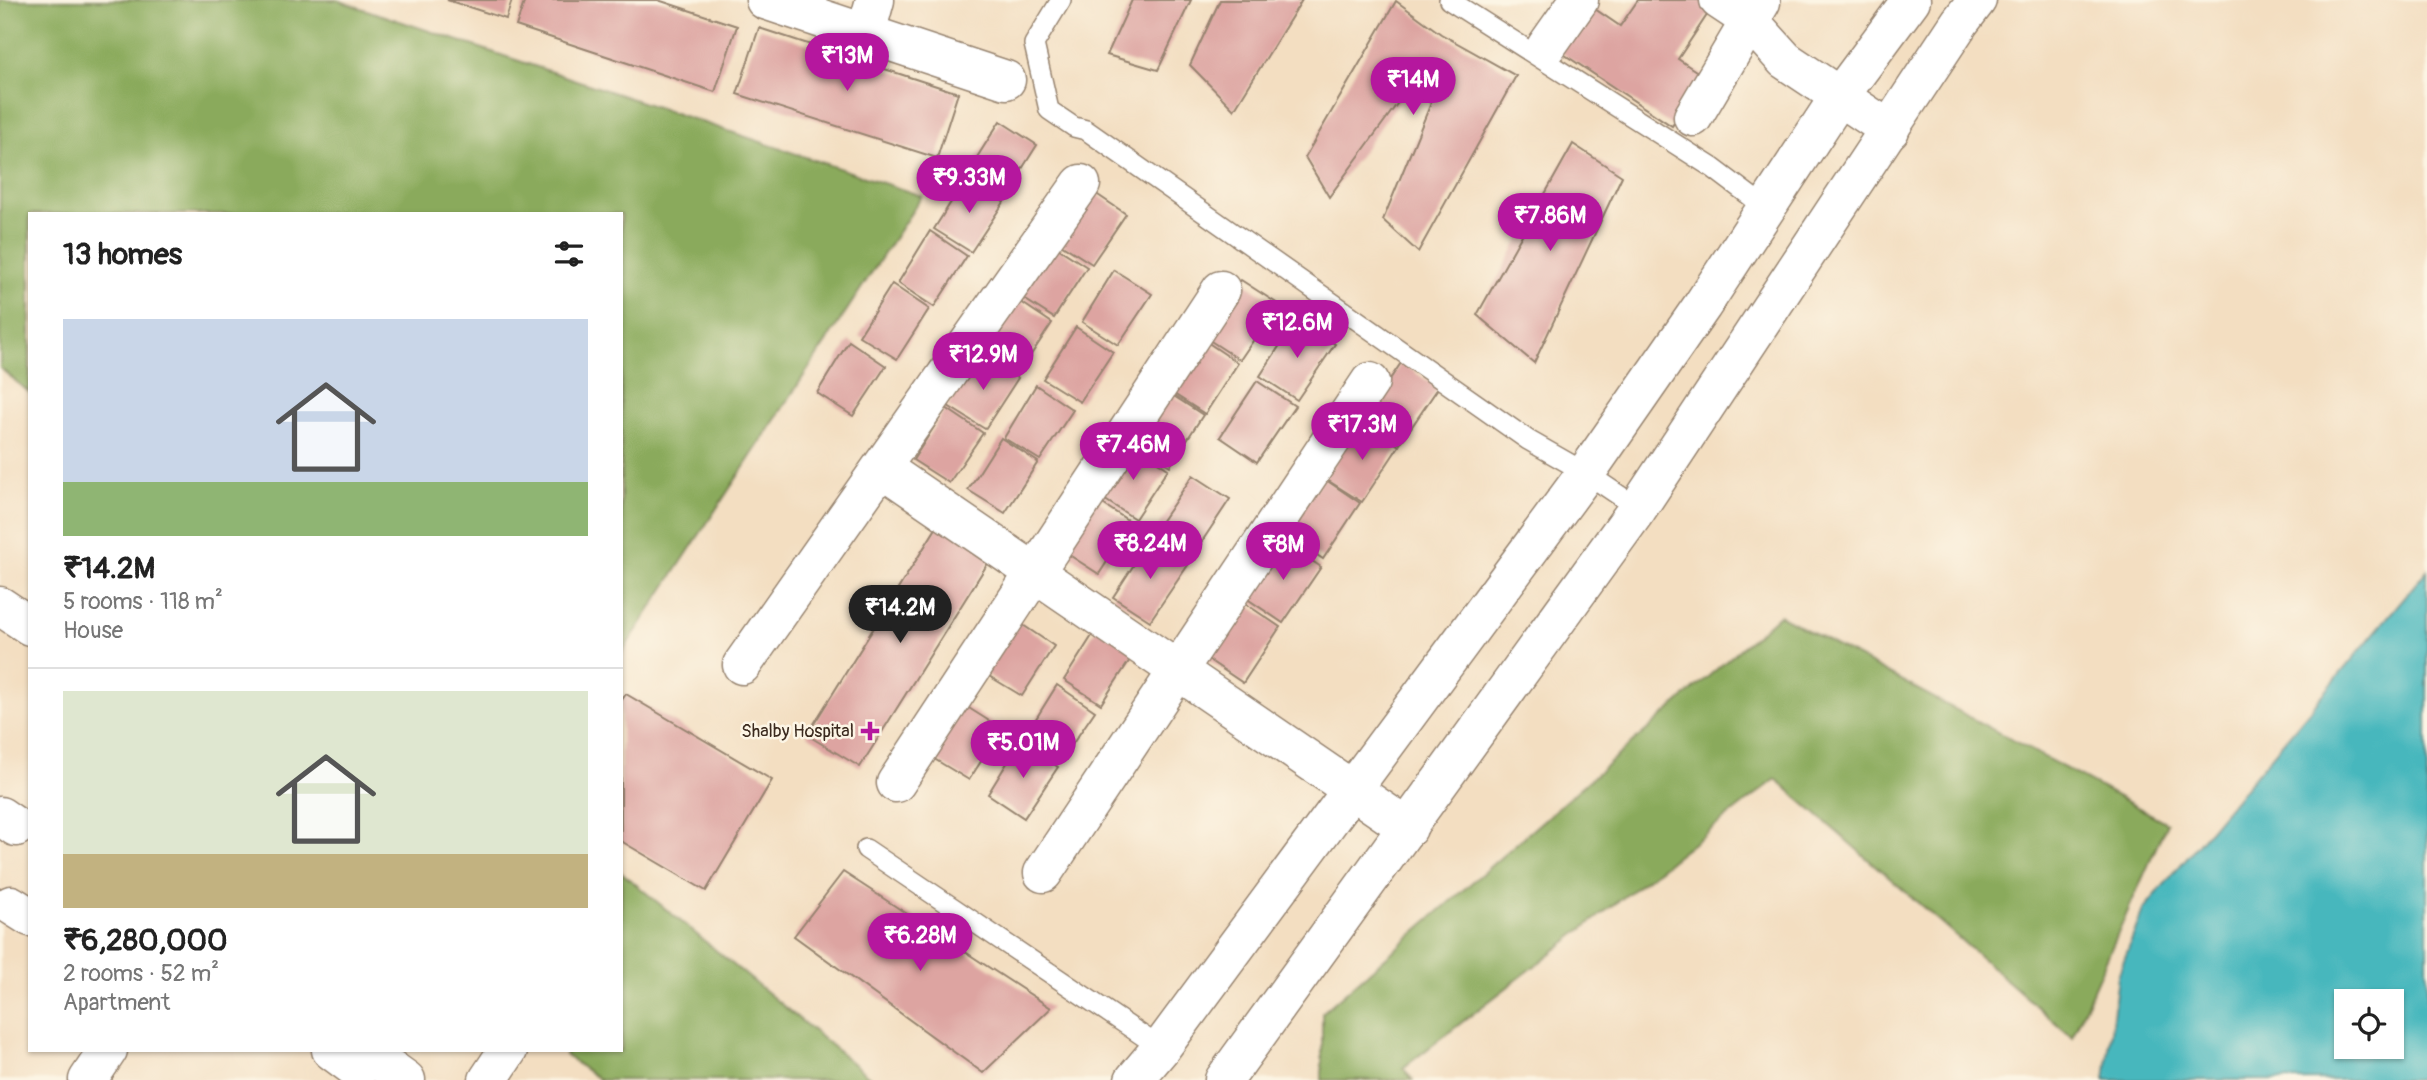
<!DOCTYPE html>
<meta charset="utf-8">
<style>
:root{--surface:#fff;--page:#f2f2f2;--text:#222;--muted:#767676;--line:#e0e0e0;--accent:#b5179e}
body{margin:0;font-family:Pangolin,sans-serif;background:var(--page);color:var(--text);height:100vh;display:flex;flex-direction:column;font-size:26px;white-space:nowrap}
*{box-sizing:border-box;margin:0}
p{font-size:23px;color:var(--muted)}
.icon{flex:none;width:38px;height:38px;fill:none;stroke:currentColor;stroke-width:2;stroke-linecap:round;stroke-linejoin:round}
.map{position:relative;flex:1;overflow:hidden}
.side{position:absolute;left:28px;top:212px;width:595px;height:840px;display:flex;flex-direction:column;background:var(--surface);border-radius:0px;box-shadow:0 2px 5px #0004}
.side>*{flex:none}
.fabs{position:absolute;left:2334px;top:989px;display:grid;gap:14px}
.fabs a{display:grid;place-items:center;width:70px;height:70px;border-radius:0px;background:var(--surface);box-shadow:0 2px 5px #0004;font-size:35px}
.price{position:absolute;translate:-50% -60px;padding:0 16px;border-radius:24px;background:var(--accent);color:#fff;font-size:23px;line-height:46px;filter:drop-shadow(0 2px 4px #0008)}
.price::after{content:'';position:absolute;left:50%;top:42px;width:21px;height:16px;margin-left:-10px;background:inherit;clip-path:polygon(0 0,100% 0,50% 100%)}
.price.active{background:#222;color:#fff}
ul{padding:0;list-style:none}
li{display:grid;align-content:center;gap:14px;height:371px;padding:0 35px}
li+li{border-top:2px solid var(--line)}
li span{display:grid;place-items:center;height:217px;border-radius:0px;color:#555}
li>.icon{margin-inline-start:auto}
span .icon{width:126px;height:126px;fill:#fffc;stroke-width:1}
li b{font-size:30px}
h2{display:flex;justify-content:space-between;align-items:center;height:84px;padding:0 35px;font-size:30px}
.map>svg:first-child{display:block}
</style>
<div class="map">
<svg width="2427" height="1080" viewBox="0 0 2427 1080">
<rect width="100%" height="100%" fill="#fcf5e5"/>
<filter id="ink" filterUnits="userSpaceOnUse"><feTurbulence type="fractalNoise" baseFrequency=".0143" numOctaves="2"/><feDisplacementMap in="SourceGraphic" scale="14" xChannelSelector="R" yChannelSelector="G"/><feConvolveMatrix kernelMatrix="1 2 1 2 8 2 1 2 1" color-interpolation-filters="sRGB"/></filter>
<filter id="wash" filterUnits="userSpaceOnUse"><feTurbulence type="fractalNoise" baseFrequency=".00686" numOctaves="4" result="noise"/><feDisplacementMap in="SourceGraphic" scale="28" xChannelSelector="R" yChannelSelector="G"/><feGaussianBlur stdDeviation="1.57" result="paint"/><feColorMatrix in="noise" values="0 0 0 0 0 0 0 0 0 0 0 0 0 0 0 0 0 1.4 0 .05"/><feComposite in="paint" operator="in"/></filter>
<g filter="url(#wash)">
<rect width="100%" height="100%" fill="#f3dec1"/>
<!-- forest -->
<g fill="#8aaa5c" stroke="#626a3d" stroke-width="2">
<path d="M0,0h337l585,196 -301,458v-440h-591v179l-30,-25z"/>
<path d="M1779,615l388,208 -95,214 -296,-258 -373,289 10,12h-91v-67z"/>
<path d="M621,872l252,208h-273l-35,-25 1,-5h55z"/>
</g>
<!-- water -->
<path fill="#47b7bd" stroke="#41706e" stroke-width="2" fill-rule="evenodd" d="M2427,570v510h-322l13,-104 25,-66zM2347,1001h45v45h-45z"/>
<g id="blocks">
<!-- building -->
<g fill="#dda4a1">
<path d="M447,0h65l-6,19z"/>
<path d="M525,0h133l79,26 -22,66 -199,-66z"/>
<path d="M1132,0h59l-33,70 -51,-15z"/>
<path d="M1220,0h82l-68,110 -44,-45z"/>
<path d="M1638,0h72l5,3 -37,56 27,18 -33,49 -116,-77 30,-46 34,23z"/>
<path d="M1396,1l45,33 75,42 -98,176 -35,-32 48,-117 -23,-14 -79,108 -24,-40z"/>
<path d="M759,28l199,65 -21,65 -200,-64z"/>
<path d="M1000,121l37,24 -32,51 -38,-23z"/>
<path d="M1573,144l49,32 -88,187 -57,-48z"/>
<path d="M967,177l37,25 -33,50 -37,-23z"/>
<path d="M1089,189l37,25 -34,50 -36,-23z"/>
<path d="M930,231l37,25 -33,51 -36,-24z"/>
<path d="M1050,243l37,24 -33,51 -36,-23z"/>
<path d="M1114,270l38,24 -34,51 -36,-23z"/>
<path d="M1241,280l37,24 -38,56 -37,-24z"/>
<path d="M892,284l37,25 -32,50 -38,-23z"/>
<path d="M1015,298l37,25 -33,50 -36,-22z"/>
<path d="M1297,319l38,25 -38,56 -37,-24z"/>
<path d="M1076,327l37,25 -33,50 -37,-23z"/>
<path d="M1201,338l37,25 -33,51 -37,-24z"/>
<path d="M849,341l37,25 -33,50 -36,-23z"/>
<path d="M981,354l37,24 -33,51 -37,-23z"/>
<path d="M1401,363l37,25 -38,56 -37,-25z"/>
<path d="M1257,381l38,25 -38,56 -37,-25z"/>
<path d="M1036,385l37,25 -33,50 -36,-22z"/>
<path d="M1166,391l37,24 -33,51 -37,-23z"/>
<path d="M946,408l37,25 -34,50 -36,-23z"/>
<path d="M1362,421l37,25 -37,56 -38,-24z"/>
<path d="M1001,438l37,24 -33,51 -37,-23z"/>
<path d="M1131,444l37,25 -33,50 -36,-23z"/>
<path d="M1193,475l37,24 -37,56 -38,-24z"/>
<path d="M1323,478l37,25 -37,56 -37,-25z"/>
<path d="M1095,499l37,24 -33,51 -36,-23z"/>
<path d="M940,522l53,33 -133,212 -53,-32z"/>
<path d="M1150,540l38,25 -38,56 -37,-24z"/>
<path d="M1284,542l37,25 -38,56 -37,-25z"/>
<path d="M1243,602l37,25 -37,56 -37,-25z"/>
<path d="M1017,621l37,25 -32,50 -38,-23z"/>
<path d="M1097,628l38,24 -34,52 -37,-24z"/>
<path d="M1057,685l38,26 -34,50 -37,-23z"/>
<path d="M626,694l146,86 -66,111 -85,-50v-140z"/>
<path d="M964,705l38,24 -33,51 -38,-23z"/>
<path d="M1020,742l38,25 -34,51 -36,-24z"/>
<path d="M843,872l208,136 -68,65 -189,-137z"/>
</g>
</g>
</g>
<g filter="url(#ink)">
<use href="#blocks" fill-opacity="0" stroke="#978470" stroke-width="2"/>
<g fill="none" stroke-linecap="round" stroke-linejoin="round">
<!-- service casing -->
<g stroke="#978470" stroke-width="22">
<g id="service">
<path d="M1061,0l-27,44 15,66 25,17 12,3 442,310 58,33 52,35"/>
<path d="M1449,0l264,168 53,40"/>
<path d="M866,849l295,199"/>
</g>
</g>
<!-- minor casing -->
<g stroke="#978470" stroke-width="41">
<g id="minor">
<path d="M765,0l241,80"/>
<path d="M1719,0l30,20 36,40 105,70"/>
<path d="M866,33l9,-33"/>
<path d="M1546,47l33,-47"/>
<path d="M1693,117l68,-115"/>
<path d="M882,468l526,360"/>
<path d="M0,606l30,20"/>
<path d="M742,665l339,-481"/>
<path d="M896,783l325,-493"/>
<path d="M0,816l16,11"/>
<path d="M1043,873l327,-491"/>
<path d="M11,905l19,12"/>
<path d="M331,1050l27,20"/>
<path d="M370,1054l36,26"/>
<path d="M88,1080l20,-30"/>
<path d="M488,1080l20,-30"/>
</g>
</g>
<!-- tertiary casing -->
<g stroke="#978470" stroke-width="41">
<g id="tertiary">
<path d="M1134,1080l27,-32 425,-575 116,-167 137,-209 72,-97"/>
<path d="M1224,1080l414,-572 322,-486 17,-22"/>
</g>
</g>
<!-- service -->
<use href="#service" stroke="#fff" stroke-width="19"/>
<!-- minor -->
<use href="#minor" stroke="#fff" stroke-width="38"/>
<!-- tertiary -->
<use href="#tertiary" stroke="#fff" stroke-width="38"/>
</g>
</g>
<!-- markers -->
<path fill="#b5179e" stroke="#fcf5e5" stroke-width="2.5" d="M866.5 720.5h7v7h7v7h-7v7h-7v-7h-7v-7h7z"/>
<g text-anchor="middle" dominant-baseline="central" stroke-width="5" stroke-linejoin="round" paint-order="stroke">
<!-- poi labels -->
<g font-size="18" fill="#3b2a1e" stroke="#fcf5e5" text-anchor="end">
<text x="854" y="731">Shalby Hospital</text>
</g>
</g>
</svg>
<div class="fabs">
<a><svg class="icon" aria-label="locate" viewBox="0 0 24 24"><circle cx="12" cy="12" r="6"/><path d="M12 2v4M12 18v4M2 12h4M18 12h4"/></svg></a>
</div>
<b class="price" style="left:847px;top:93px">₹13M</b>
<b class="price" style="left:1413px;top:117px">₹14M</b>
<b class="price" style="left:969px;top:215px">₹9.33M</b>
<b class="price" style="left:1550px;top:253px">₹7.86M</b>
<b class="price" style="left:1297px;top:360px">₹12.6M</b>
<b class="price" style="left:983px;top:392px">₹12.9M</b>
<b class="price" style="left:1362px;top:462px">₹17.3M</b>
<b class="price" style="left:1133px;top:482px">₹7.46M</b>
<b class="price" style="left:1150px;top:581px">₹8.24M</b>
<b class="price" style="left:1283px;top:582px">₹8M</b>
<b class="price active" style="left:900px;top:645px">₹14.2M</b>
<b class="price" style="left:1023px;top:780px">₹5.01M</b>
<b class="price" style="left:920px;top:973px">₹6.28M</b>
<section class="side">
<h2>13 homes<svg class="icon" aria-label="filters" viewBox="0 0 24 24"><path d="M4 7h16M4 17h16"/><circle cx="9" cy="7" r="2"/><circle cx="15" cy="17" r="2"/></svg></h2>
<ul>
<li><span style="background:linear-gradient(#c9d6e8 75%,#8fb573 0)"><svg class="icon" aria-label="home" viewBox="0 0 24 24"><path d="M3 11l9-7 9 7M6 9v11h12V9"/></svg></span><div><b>₹14.2M</b><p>5 rooms · 118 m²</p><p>House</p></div></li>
<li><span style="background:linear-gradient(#dfe7d0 75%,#c2b280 0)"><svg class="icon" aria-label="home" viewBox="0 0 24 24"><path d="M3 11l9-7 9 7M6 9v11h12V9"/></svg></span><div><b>₹6,280,000</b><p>2 rooms · 52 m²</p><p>Apartment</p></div></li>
</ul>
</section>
</div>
